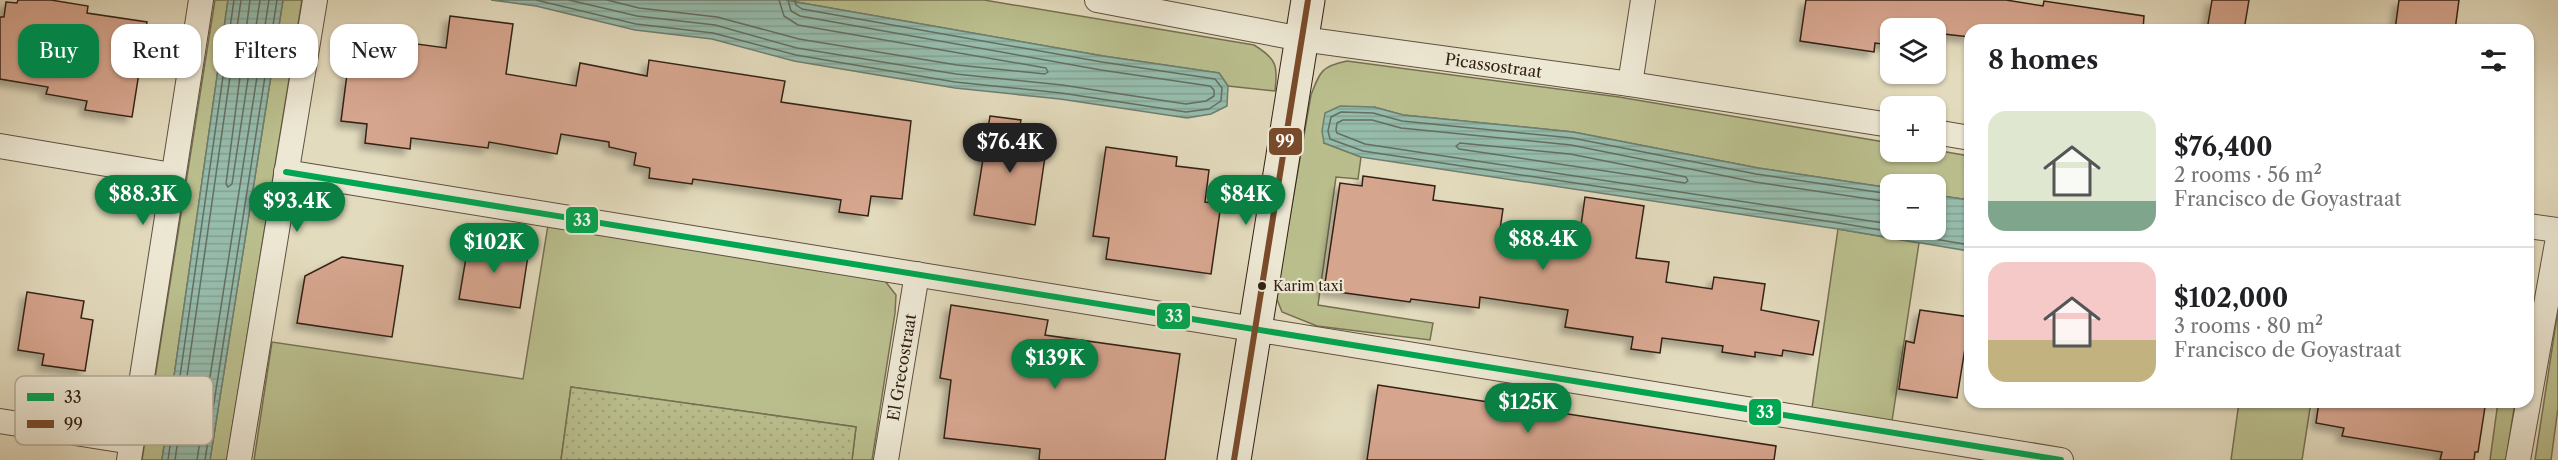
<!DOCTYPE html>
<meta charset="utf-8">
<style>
:root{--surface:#fff;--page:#f2f2f2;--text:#202124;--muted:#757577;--line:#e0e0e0;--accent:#0b8043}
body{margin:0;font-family:"Libre Caslon Text",serif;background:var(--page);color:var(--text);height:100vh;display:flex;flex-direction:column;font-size:22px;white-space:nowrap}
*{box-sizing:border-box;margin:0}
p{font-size:20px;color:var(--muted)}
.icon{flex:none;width:33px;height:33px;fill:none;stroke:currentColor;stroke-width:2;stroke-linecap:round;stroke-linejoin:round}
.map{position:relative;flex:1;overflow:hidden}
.details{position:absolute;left:1964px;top:24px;width:570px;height:384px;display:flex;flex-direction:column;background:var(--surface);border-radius:18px;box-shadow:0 2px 4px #0004}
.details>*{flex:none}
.hud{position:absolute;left:18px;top:24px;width:570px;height:54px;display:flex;gap:12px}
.controls{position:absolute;left:1880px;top:18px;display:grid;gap:12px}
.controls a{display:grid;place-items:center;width:66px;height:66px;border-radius:12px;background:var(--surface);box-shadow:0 2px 4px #0004;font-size:30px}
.price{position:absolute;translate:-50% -51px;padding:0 14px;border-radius:21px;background:var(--accent);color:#fff;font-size:20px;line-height:39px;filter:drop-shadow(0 2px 3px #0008)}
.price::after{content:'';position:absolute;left:50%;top:36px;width:18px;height:14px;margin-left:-9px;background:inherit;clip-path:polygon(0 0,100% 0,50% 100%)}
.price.current{background:#222;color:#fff}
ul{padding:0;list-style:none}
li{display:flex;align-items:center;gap:18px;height:150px;padding:0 24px}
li+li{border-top:2px solid var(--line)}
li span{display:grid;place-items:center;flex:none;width:168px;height:120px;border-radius:18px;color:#555}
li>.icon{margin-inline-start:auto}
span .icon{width:72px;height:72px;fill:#fffc;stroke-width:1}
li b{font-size:26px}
h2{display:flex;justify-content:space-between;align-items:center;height:72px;padding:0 24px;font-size:26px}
.tag{padding:0 21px;border-radius:18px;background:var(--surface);box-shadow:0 2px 4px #0004;font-size:21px;line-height:54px}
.tag.current{background:var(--accent);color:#fff}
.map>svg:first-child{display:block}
</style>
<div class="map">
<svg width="2558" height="460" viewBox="0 0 2558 460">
<defs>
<pattern id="garden-dots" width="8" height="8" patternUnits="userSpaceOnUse" patternTransform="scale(1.5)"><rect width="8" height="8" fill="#babe8d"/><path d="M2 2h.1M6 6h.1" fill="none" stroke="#a0a379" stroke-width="1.8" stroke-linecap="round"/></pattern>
<pattern id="water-rules" width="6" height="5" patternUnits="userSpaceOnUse" patternTransform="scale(1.5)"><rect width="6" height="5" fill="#96bcac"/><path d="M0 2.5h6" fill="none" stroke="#82a193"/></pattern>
<filter id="shadow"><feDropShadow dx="-5.5" dy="5.5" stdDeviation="3" flood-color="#0004"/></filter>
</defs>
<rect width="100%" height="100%" fill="#e3dbbd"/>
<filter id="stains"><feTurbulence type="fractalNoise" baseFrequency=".00333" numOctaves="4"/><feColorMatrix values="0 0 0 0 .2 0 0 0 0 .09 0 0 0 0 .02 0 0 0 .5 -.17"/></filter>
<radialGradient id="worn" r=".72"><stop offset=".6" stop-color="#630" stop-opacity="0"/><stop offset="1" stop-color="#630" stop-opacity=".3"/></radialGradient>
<!-- grass -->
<g fill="#babe8d" stroke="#767052" stroke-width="1.5">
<path d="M215,0h13l-66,460h-20z"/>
<path d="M283,0h19l-75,460h-17z"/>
<path d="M785,0h199l270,45c23,14 24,21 21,46l-47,-5 -9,-13 -116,-17z"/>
<path d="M1347,61l272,36 271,46v9l45,-2 34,6v44l-34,-5v-11h-45v4l-132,-20 -185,-36 -170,-17 -29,-8 -50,36 37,14 -3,22 -22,-2 -18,128 115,18 -3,17 -113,-14 -35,-14 -6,-15 35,-202c9,-24 11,-29 36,-34z"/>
<path d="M548,225l337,56 11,14 -1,18 -23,147h-20l4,-33 -285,-40 -10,73h-307l18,-118 251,37z"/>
<path d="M1838,229l81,14 -27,178 -80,-13z"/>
<path d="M2558,310v98l-7,52h-16z"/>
<path d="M2239,402h72l-9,58h-71z"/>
<path d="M2498,402h17l-9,58h-16z"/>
</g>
<!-- garden -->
<path fill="url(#garden-dots)" stroke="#767052" stroke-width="1.5" d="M571,387l285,40 -4,33h-291z"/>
<!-- water -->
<g fill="url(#water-rules)" stroke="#6e7e70" stroke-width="1.5">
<path d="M228,0h55l-73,460h-48z"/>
<path d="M491,0h294l318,56 116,17 9,13 -1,20 -16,8 -24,4 -127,-19 -105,-11 -161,-27 -82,-22 -77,-9 -99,-24z"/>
<path d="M1340,106l34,1 29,8 170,17 185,36 132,20v42h45v-35l34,5v51l-131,-22 -477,-72 -37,-14 -2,-12 3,-18z"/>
</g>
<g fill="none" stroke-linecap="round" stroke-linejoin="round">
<!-- shore -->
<g stroke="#646e61" stroke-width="1.5">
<path d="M250,0l-24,184 2,3 4,-3 28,-184"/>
<path d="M536,0l100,24 77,9 83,22 159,27 106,11 125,19 23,-3 12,-8 1,-13 -7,-9 -113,-17 -300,-53 -6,-4 -1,-5"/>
<path d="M569,0l68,16 78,9 82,23 159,26 106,11 124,19 20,-3 8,-5v-6l-4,-4 -109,-16 -301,-54 -9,-5 -3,-11"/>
<path d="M607,0l32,8 78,9 82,22 158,26 88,9 3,-2 -2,-4 -248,-43 -14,-9 -5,-16"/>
<path d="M1460,143l110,11 116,23 2,4 -3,2 -226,-34 -3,-3z"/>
<path d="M1890,194l-134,-20 -184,-36 -170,-17 -29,-8 -32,-1 -10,5 -3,14 2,8 33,12 476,72 131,22"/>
<path d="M1890,202l-135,-20 -184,-37 -170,-17 -29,-8h-29l-6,3 -1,7 1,3 28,11 525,80"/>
<path d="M168,460l66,-460"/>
<path d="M175,460l66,-460"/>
<path d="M197,460l72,-460"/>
<path d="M205,460l72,-460"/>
</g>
</g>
<!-- building -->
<g fill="#d6a58e" stroke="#332116" stroke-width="1.5" filter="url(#shadow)">
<path d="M18,0h33l37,6 -1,7 60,9 -15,95 -47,-7 2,-9 -41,-7 2,-7 -48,-8v-62h4l2,-15 11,1z"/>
<path d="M1806,0h200l37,6 1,-5 100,15 -1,14h-173v7l-35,-4v-5h-45v17l-15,-2 -1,9 -74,-11z"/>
<path d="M2212,0h37l-5,30h-37z"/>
<path d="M2399,0h60l-4,30h-60z"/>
<path d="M450,16l63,8 -7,50 70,12 4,-23 67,13 2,-16 136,21 -4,21 130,19 -9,78 -31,-3 -3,20 -29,-4 2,-12 -148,-21 -1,5 -43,-6 1,-10 -16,-3 2,-12 -27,-6v-5l-48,-8 -4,20 -68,-12 -1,6 -77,-10 -1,11 -45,-6 2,-19 -26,-3 6,-47 20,3 6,-39 73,10z"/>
<path d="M990,116l31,4 -4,19 30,4 -12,82 -61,-10z"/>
<path d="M1106,147l71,10 -1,9 33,4 -4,32 16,2 -10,70 -105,-15 3,-21 -16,-2z"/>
<path d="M1363,176l72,10 -2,14 70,9 -4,27 79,11 7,-50 59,9 -8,52 33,4 -3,20 46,7 2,-12 51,7 -4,26 58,11 -6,34 -30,-5 -1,6 -27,-4v5l-33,-5 1,-6 -61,-8 -2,15 -29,-4 2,-12 -68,-10 3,-17 -88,-13 -1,11 -68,-9 -1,3 -86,-12 16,-107 22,3z"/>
<path d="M469,240l60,9 -9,59 -61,-9z"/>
<path d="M342,257l61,9 -11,71 -95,-14 8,-47z"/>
<path d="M27,292l57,9 -3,17 12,2 -8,51 -43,-6 2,-11 -26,-4z"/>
<path d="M951,305l97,15 -3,15 135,19 -15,106h-126l1,-11 -96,-11 7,-58 -11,-2z"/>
<path d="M1920,310l50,7 -13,81 -58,-9 7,-48 8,2z"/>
<path d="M1378,385l398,61 -2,14h-407z"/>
<path d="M2319,402h159l-1,4 8,1 -7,45h-3l-1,8h-34l2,-8 -100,-16 2,-8 -28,-5z"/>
</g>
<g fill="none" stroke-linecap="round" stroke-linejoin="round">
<!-- street casing -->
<g stroke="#5f5040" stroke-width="26">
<g id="street">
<path id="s1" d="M1097,0l205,39 328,45 260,41"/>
<path d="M1630,84l13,-84"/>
<path d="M1935,132l35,6"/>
<path d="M0,146l172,29"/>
<path d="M286,172l1775,288"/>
<path d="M2528,226l30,4"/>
<path d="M0,421l132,21"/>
<path d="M129,460l72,-460"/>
<path d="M239,460l76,-460"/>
<path id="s2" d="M886,460l31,-186"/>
<path d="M2518,460l40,-222"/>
</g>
</g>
<!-- secondary casing -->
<g stroke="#332116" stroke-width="35">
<path id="secondary" d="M1234,460l74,-460"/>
</g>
<!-- street -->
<use href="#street" stroke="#ede8d4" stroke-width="24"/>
<!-- secondary -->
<use href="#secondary" stroke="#ede8d4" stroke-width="33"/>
<!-- bus-1 casing -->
<g stroke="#ede8d4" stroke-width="10">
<path id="bus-1" d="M286,172l1775,288"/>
</g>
<!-- bus-2 casing -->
<g stroke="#ede8d4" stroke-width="10">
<path id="bus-2" d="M1234,460l74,-460"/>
</g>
<!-- bus-1 -->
<use href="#bus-1" stroke="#00a651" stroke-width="6"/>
<!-- bus-2 -->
<use href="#bus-2" stroke="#7a4b2a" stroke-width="6"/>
</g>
<!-- markers -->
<circle fill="#332116" stroke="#ede8d4" stroke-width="2" cx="1262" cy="286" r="5"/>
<g text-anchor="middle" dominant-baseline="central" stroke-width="4.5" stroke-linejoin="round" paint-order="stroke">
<!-- bus labels -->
<g font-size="14" fill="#332116" stroke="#ede8d4" text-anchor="start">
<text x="1273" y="286">Karim taxi</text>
</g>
<!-- street labels -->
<g font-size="16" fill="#332116" stroke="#ede8d4">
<text stroke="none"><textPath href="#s1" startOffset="402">Picassostraat</textPath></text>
<text stroke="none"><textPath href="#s2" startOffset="94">El Grecostraat</textPath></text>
</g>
</g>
<!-- legend -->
<rect x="15" y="376" width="198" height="69" rx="9" fill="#ede8d4" stroke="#b5ac9b" stroke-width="1.5"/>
<rect x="27" y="393" width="27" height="8" fill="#00a651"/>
<rect x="27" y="420" width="27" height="8" fill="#7a4b2a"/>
<g font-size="16" fill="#332116">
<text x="64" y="403">33</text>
<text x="64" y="430">99</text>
</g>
<g stroke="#ede8d4" stroke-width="2">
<rect x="1268" y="127" width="35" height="29" rx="6" fill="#7a4b2a"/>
<rect x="565" y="206" width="34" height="28" rx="6" fill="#00a651"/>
<rect x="1156" y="302" width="35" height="28" rx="6" fill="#00a651"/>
<rect x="1748" y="398" width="34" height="28" rx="6" fill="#00a651"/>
</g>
<g font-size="16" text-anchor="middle" font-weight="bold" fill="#fff">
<text x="1285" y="147">99</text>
<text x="582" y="226">33</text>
<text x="1174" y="322">33</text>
<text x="1765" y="418">33</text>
</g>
<rect width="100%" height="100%" filter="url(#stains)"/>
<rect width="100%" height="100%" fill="url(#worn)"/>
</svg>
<div class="controls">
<a><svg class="icon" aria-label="layers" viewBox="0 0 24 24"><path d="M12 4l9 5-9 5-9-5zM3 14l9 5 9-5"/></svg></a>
<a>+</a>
<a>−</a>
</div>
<b class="price current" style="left:1010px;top:174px">$76.4K</b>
<b class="price" style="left:143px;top:226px">$88.3K</b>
<b class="price" style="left:1246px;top:226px">$84K</b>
<b class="price" style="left:297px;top:233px">$93.4K</b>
<b class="price" style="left:1543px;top:271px">$88.4K</b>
<b class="price" style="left:494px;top:274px">$102K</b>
<b class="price" style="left:1055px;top:390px">$139K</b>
<b class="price" style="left:1528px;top:434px">$125K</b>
<div class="hud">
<a class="tag current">Buy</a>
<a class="tag">Rent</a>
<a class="tag">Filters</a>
<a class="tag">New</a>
</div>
<section class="details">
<h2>8 homes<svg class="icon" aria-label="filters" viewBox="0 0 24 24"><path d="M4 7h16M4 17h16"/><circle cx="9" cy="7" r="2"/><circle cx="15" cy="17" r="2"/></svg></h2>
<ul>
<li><span style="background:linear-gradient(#dfe7d0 75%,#7fa58c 0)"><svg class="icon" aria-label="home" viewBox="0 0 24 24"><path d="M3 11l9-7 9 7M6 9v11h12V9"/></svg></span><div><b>$76,400</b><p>2 rooms · 56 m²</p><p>Francisco de Goyastraat</p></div></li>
<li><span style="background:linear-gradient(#f6c9c9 65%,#c2b280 0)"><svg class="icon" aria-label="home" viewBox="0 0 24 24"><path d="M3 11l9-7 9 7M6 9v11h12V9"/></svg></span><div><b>$102,000</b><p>3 rooms · 80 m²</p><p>Francisco de Goyastraat</p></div></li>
</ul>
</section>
</div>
